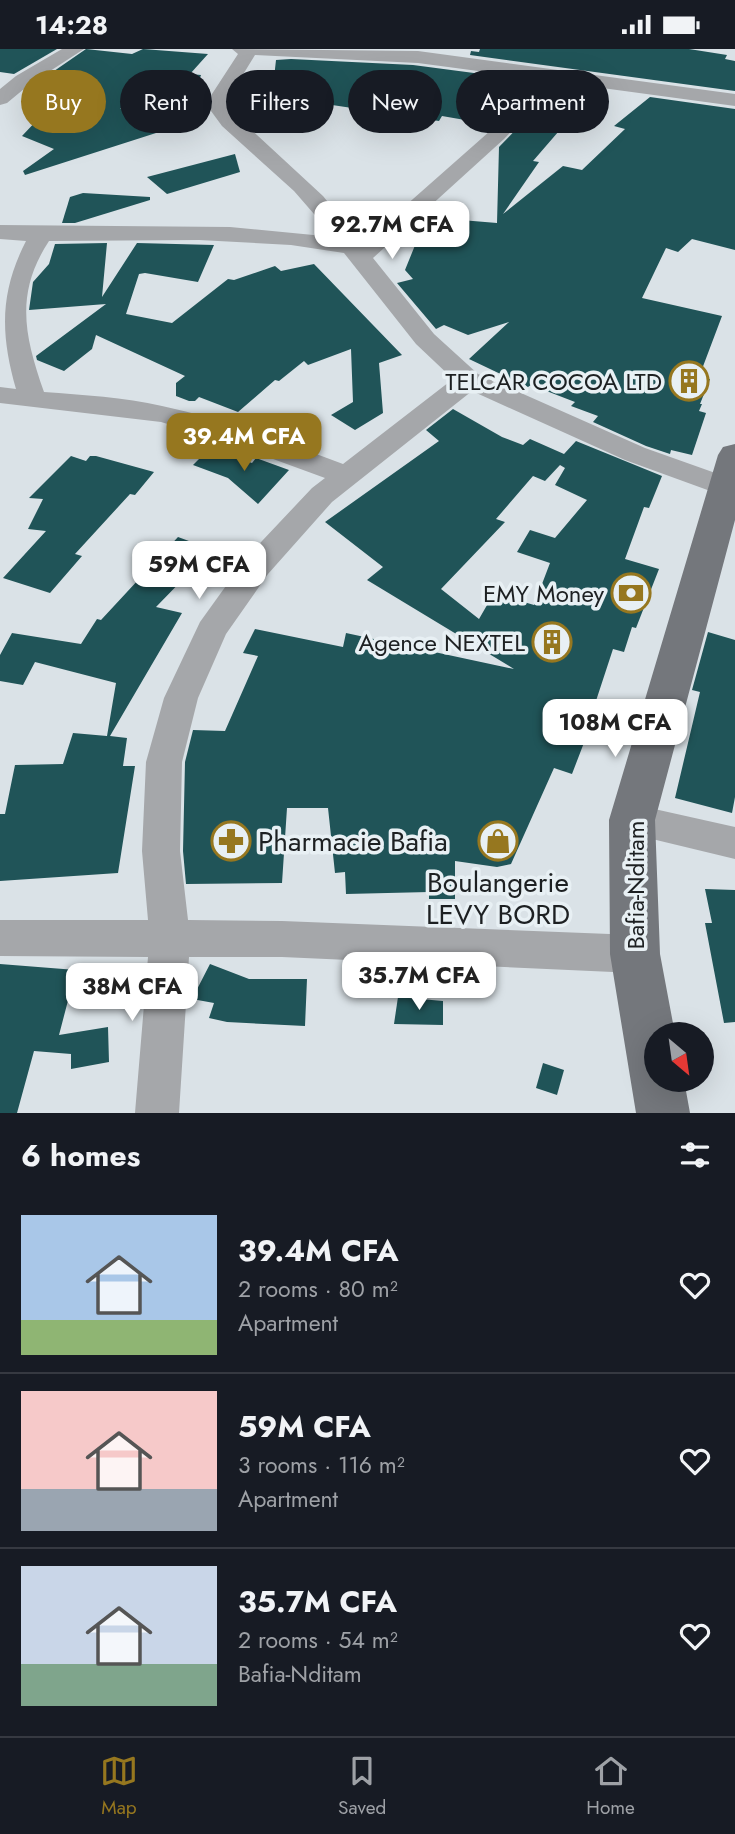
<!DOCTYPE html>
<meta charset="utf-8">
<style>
:root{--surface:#171b24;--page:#242831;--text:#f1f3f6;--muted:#9ea1a6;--line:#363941;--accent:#96771f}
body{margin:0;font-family:Jost,sans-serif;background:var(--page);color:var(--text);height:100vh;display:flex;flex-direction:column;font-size:26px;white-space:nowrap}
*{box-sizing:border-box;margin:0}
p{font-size:23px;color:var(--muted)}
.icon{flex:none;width:38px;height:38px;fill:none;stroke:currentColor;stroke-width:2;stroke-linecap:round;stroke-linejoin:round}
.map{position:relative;height:1064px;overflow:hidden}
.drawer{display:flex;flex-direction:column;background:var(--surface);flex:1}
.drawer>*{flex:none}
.hud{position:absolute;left:21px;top:21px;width:693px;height:63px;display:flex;gap:14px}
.needle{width:46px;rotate:151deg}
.fabs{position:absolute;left:644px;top:973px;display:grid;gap:14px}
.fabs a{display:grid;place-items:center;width:70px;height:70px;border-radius:50%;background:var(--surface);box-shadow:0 7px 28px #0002;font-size:35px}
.price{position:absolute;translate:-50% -60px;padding:0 16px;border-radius:14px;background:#fff;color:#222;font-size:23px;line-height:46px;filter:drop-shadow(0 2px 4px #0008)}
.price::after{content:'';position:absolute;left:50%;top:42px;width:21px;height:16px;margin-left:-10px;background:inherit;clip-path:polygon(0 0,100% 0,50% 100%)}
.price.current{background:var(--accent);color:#fff}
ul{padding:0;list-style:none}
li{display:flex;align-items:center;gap:21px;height:175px;padding:0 21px}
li+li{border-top:2px solid var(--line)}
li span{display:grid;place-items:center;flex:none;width:196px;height:140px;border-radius:0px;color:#555}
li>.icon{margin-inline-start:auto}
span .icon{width:84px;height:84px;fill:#fffc;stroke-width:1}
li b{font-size:30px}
h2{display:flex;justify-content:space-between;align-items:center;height:84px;padding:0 21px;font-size:30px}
.pill{padding:0 24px;border-radius:32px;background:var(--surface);box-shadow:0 7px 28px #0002;font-size:24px;line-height:63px}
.pill.current{background:var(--accent);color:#fff}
.status{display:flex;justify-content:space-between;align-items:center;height:49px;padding:0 35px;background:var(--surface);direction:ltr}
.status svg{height:19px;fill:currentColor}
.menu{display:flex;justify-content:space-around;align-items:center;height:98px;border-top:2px solid var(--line);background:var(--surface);font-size:19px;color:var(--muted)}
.menu a{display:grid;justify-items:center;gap:4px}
.menu .current{color:var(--accent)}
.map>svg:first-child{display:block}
</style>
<div class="status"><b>14:28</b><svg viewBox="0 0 49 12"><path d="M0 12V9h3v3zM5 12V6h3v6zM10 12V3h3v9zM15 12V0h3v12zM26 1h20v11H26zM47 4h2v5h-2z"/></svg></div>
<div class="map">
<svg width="735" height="1064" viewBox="0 0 735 1064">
<rect width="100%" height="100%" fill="#dae2e7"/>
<!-- building -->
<g fill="#205458" fill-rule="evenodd">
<path d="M0,0h57l-43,25 -14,-2z"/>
<path d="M86,0l46,5 11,-5 65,5 -18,20 11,1 -12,34 -69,-1 36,25 -131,42 -2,-4 31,-22 -32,-13 51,-54 -29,-4z"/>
<path d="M480,0h209l38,6 -2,4 10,2v30l-265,-36 1,-4 8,1z"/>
<path d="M291,10l122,6 121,16 -17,18 -33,-5 -19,26 -23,-4 -3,5 -167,-25 4,-36z"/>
<path d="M559,36l30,4 -24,35 -32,37 6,1 -36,52 60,-48 19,4 43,-41 -11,-3 36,-29 85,12v141l-43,-11 -14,13 -12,-4 -24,50 80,18 -23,61 11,2 -10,25h2l-3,7 7,2 -14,42 -21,-5 -1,4 -24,-8 -53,-24 5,-6 -27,-10 4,-4 -44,-17 -3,2 -59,-28 40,-37 -41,13 -24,-10 -8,4 -39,-46 16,-4 -8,-9 15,-37 10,-11 30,4 1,-6 36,3 2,-76z"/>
<path d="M235,105l5,18 -73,22 -20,-17z"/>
<path d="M83,144l67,4v3l-75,23h-13l8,-26z"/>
<path d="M107,194l-5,54 35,-54 77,2 -16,37 -53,-9 -6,1 -13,40 46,9 56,-44 6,1 41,-14 6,5 33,-7 88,91 -23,8 4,50 -28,17 -24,-15 22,-13 -2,-53 -43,16 -4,-4 -25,20 -4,-1 -37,32 -39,-15 -4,4h-6l-13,-5v-13l9,-7 -89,-41 -4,14 -28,22 -27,-11 -1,-4 70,-52 -77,6 4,-28 16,-18 6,-20z"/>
<path d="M453,360l49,28 21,8 7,-6 34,15 12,-13 86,35 -13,32 -5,-1 -19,52 34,10 -23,59 -4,-1 -8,25 -11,-3 -21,64 3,1 -23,60 -18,-6 -43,96 -14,3 -42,-6v38h-26v-7l-83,2 -1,-22 -10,1 -7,-65h-41l-5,75 -96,1 -3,-33 2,-89 8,-32 32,1 33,-75 -15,-3 12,-24 88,18 3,-14 168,36 -147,-89 16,-13 -58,-45 114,-81 -13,-11zM560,416l5,3 -10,17 32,15 -32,38 -25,-8 -13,22 33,11 -16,42 -40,-12 -15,26 -38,-30 64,-67 -9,-3 37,-43 12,5z"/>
<path d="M210,399l42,15 4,-5 33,12 -31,34 -30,-26 -35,-13z"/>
<path d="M71,407l15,5 4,-5h6l58,16 -19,23 -5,-1 -55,60 7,2 -32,37 -47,-15 43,-47 -18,-2 15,-30 -14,-1z"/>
<path d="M178,488l60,22 -13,21 -34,-9 -35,36 26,6 -72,123 17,2 -4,28h12l-17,107 -118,8v-67h5l10,-49 48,-1 10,-31 34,3 9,-53 -81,-21 -12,23 -23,-4v-26l12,-22 69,11 16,-25 4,1z"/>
<path d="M708,583l27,8v157l-3,16 -57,-15 25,-106 -8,-2z"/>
<path d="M705,840l30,1v132l-11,1 -19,-100h7z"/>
<path d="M0,915l76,6 -17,65 49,-8 1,35 -38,7v-15l-37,-3 -17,62h-17z"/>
<path d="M210,915l39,15h58l-2,47 -78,-4 -18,-4 5,-15 -22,-4z"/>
<path d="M398,948l45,4v24l-49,-1z"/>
<path d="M543,1014l21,7 -7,25 -21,-7z"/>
</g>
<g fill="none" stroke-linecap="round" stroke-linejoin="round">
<!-- minor -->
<g fill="#a5a7aa" fill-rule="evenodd">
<path d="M62,0h22l-54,35 -23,19 -7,2v-16l16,-13z"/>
<path d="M232,0l186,2 317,43v12l-177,-24 -54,57 -131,119 61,76 44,40 167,74 90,32v20l-110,-40 -153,-69 -140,111 -64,72 -42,60 -28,64 -16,64 -2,89 8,69 94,1 353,14 14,6 6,13 -6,13 -14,6 -353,-16h-93l-10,156h-44l13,-156 -148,-1v-36h148l-6,-69 4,-89 18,-64 36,-76 46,-64 66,-70 13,-10 -104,-38 -60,-18 -161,-19v-16l16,2c-16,-56 -16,-97 10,-148l-26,-2v-14l230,2 104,10 -40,-46 -72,-65 -11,-15 1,-17 26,-40zM255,6l163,8 121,16 -49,52 -128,113 -39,-48 -92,-85v-17zM199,191l92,5 53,8 72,91 37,35 -110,85c-59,-22 -119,-45 -181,-58 -38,-9 -79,-11 -118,-14 -20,-57 -29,-99 5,-151z"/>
<path d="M632,755l103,23v32l-116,-28 -6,-11 6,-11z"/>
</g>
<!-- major -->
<path fill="#74777c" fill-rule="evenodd" d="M735,395v76l-80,300 5,134 15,80h-19v46h28l6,33h-54l-26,-159 -1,-134 109,-365 5,-8z"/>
</g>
<!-- icons -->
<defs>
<g id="building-ring" transform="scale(2.0125)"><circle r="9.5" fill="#e8f0f4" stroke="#96771f" stroke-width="1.5"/><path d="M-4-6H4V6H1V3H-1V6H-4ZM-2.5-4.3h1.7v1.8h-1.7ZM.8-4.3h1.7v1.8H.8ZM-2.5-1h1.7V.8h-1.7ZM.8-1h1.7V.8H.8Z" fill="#96771f"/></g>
<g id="bank-ring" transform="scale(2.0125)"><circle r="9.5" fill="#e8f0f4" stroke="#96771f" stroke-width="1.5"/><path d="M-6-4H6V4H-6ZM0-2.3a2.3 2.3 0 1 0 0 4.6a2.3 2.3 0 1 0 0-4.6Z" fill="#96771f"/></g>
<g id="pharmacy-ring" transform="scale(2.0125)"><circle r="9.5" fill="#e8f0f4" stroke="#96771f" stroke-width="1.5"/><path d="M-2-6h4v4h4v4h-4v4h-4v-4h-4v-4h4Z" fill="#96771f"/></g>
<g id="shop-ring" transform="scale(2.0125)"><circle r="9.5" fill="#e8f0f4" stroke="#96771f" stroke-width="1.5"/><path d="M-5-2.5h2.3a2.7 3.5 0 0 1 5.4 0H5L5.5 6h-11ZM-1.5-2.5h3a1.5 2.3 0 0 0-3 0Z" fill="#96771f"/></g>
</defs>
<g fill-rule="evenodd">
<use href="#building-ring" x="689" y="332"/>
<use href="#bank-ring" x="631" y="544"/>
<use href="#building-ring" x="552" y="593"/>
<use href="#pharmacy-ring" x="231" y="792"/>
<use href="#shop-ring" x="498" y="792"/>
</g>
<g text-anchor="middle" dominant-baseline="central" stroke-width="7" stroke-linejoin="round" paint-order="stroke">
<!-- poi labels -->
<g font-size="24" fill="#1d2022" stroke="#e8f0f4" text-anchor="end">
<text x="662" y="332">TELCAR COCOA LTD</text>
<text x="604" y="544">EMY Money</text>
<text x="525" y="593">Agence NEXTEL</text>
</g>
<!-- street labels -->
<g font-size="24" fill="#1d2022" stroke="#e8f0f4">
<text transform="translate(635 836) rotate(-90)">Bafia-Nditam</text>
</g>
<!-- near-poi labels -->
<g font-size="28" fill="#1d2022" stroke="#e8f0f4" text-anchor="start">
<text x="258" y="792">Pharmacie Bafia</text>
<text x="498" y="833" text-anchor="middle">Boulangerie<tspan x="498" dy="32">LEVY BORD</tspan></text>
</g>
</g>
</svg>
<div class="fabs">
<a><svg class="needle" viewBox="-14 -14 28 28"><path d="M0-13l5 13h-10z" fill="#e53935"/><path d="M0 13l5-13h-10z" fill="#9ea1a6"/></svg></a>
</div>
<b class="price" style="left:392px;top:212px">92.7M CFA</b>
<b class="price current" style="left:244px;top:424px">39.4M CFA</b>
<b class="price" style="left:199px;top:552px">59M CFA</b>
<b class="price" style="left:615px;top:710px">108M CFA</b>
<b class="price" style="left:419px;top:963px">35.7M CFA</b>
<b class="price" style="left:132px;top:974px">38M CFA</b>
<div class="hud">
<a class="pill current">Buy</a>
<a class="pill">Rent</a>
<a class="pill">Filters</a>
<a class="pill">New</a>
<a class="pill">Apartment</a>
</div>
</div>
<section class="drawer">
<h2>6 homes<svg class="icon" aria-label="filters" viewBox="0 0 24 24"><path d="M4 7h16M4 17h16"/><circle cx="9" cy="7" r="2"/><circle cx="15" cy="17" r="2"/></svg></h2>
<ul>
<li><span style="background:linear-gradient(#a9c7e8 75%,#8fb573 0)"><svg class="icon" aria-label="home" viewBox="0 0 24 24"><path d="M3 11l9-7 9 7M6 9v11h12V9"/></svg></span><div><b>39.4M CFA</b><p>2 rooms · 80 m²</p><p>Apartment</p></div><svg class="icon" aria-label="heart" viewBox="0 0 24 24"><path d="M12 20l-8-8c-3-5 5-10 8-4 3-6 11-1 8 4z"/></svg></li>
<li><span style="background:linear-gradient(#f6c9c9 70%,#9aa5b1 0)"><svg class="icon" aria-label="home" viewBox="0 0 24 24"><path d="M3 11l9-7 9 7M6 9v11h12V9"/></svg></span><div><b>59M CFA</b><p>3 rooms · 116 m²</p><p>Apartment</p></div><svg class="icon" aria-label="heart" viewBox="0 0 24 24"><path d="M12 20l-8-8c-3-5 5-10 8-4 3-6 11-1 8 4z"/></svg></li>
<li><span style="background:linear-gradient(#c9d6e8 70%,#7fa58c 0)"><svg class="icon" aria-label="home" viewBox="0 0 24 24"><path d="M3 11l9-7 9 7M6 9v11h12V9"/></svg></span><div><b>35.7M CFA</b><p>2 rooms · 54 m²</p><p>Bafia-Nditam</p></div><svg class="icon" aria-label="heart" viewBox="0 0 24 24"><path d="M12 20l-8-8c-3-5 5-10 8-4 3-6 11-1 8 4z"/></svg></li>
</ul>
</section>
<nav class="menu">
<a class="current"><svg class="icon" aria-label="map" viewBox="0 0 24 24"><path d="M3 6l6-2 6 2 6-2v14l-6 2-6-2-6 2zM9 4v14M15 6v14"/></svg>Map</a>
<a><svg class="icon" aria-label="saved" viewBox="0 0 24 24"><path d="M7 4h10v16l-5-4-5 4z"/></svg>Saved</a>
<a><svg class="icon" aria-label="home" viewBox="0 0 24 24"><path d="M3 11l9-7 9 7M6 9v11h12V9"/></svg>Home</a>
</nav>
